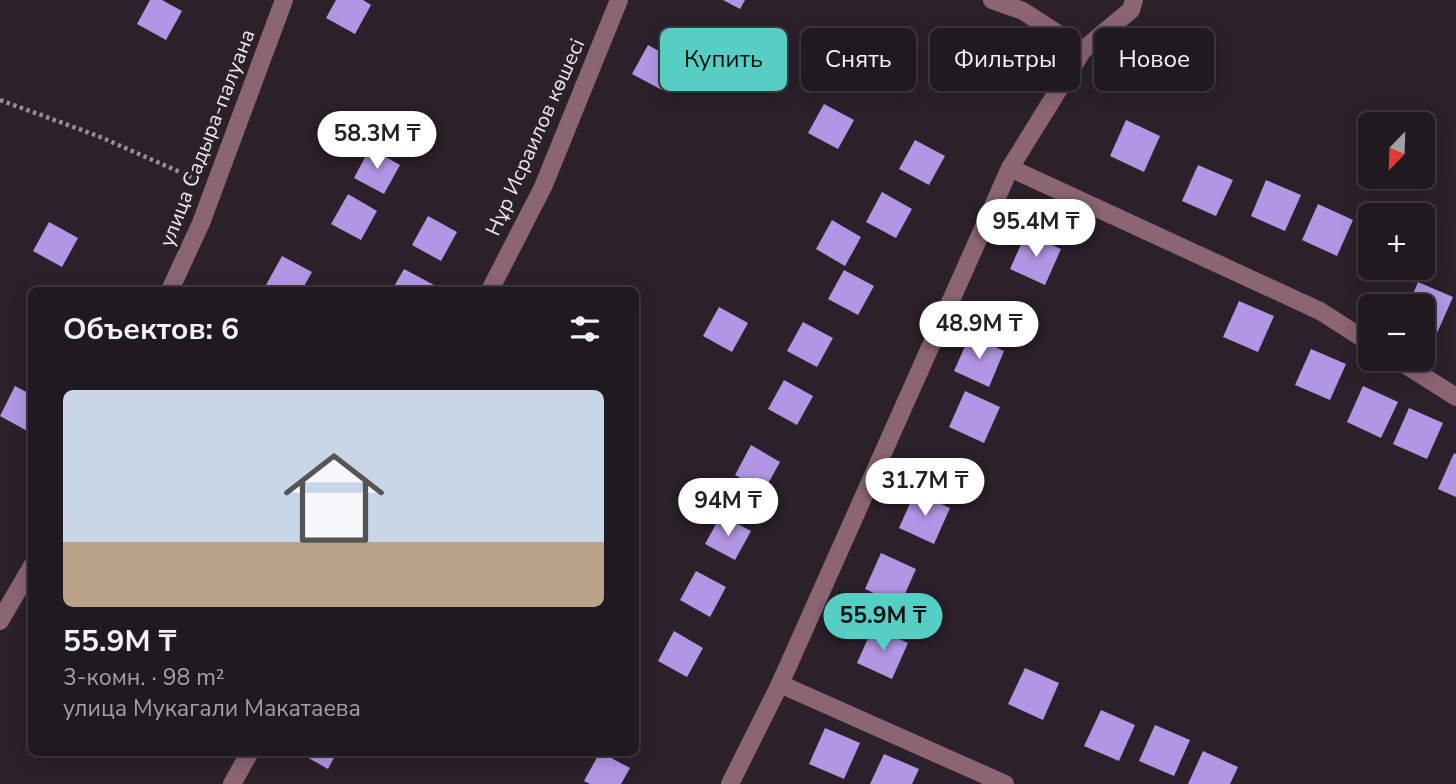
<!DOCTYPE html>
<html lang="ru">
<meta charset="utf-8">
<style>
:root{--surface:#211920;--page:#2d262d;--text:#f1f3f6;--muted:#a2a0a5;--line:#3e383e;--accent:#56cec3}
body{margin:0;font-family:"Nunito Sans",sans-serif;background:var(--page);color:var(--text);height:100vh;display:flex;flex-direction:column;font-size:26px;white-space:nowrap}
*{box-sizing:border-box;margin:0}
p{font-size:23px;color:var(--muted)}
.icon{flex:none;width:38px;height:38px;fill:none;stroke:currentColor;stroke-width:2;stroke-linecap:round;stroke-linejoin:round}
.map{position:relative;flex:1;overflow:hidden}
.sheet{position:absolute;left:28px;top:287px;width:611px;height:469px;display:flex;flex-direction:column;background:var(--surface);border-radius:10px;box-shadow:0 4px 18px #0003,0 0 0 2px var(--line)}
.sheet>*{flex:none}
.guide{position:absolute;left:660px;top:28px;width:665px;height:63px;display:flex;gap:14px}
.needle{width:46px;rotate:203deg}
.fabs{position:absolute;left:1358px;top:112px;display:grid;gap:14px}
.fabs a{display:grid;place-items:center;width:77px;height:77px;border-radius:10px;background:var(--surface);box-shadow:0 4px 18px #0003,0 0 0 2px var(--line);font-size:35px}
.price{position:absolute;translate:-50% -60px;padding:0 16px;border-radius:24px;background:#fff;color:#222;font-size:23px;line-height:46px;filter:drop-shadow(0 2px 4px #0008)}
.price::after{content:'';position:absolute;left:50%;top:42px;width:21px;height:16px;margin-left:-10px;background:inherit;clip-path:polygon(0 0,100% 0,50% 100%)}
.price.current{background:var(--accent);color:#111}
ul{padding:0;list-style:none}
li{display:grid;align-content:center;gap:14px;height:371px;padding:0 35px}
li span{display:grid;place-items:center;height:217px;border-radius:10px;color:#555}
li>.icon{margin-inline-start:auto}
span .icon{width:126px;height:126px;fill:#fffc;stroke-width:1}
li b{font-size:30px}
h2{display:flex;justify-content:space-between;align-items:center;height:84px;padding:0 35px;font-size:30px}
.chip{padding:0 24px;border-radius:10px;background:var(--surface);box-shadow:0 4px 18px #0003,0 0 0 2px var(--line);font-size:24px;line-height:63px}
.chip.current{background:var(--accent);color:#111}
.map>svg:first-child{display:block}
</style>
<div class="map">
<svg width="1456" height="784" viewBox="0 0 1456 784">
<rect width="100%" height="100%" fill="#2c212b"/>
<!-- building -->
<g fill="#b296e5">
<path d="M150,0h12l20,11 -16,29 -29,-16z"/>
<path d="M336,0h27l8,5 -16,29 -29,-16z"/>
<path d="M723,0h22l-5,9z"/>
<path d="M947,38l29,17 -16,29 -29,-16z"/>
<path d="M648,45l29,16 -15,29 -30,-16z"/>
<path d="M824,104l30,16 -16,29 -30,-16z"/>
<path d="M1126,120l34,16 -16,36 -34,-16z"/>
<path d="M915,140l30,16 -16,29 -30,-16z"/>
<path d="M370,148l30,17 -16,29 -30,-16z"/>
<path d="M1198,165l35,15 -17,36 -34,-15z"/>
<path d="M1266,180l35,15 -16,36 -34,-15z"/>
<path d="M882,192l30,17 -16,29 -30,-16z"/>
<path d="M348,194l29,17 -16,29 -30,-16z"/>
<path d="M1318,204l35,16 -16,36 -35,-16z"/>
<path d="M428,216l29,16 -16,29 -29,-16z"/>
<path d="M832,220l29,17 -16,29 -29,-17z"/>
<path d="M49,222l29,16 -16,29 -29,-16z"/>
<path d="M1026,233l35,16 -16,36 -35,-16z"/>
<path d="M1370,237v31h28l-5,11 -35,-15z"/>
<path d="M282,256l30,16 -10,18h-26l-10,-5z"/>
<path d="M404,269l30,16 -3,5h-39z"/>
<path d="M844,270l30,16 -16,29 -30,-16z"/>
<path d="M1418,282l35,15 -16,36 -14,-6v-21h-15z"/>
<path d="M1239,301l35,15 -16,36 -35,-15z"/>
<path d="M719,307l29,16 -16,29 -29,-16z"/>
<path d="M803,322l30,16 -16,29 -30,-16z"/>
<path d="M970,335l34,16 -15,36 -35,-16z"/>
<path d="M1311,349l35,15 -16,36 -35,-15z"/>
<path d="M784,380l29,16 -16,29 -29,-16z"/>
<path d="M15,386l17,9 -3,37 -29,-16z"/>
<path d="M1363,386l35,16 -17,36 -34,-16z"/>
<path d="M965,391l35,16 -16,36 -35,-16z"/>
<path d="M1409,408l34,15 -16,36 -34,-15z"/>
<path d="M751,445l29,17 -16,29 -29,-16z"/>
<path d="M1454,453l2,1v43l-18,-8z"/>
<path d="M915,492l35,16 -16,36 -35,-16z"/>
<path d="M721,515l30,16 -16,29 -30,-16z"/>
<path d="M881,553l35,16 -16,36 -35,-16z"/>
<path d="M696,571l30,16 -16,30 -30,-17z"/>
<path d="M873,627l35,16 -16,36 -35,-16z"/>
<path d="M674,631l29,17 -16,29 -29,-16z"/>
<path d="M1025,668l34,15 -16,37 -35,-16z"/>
<path d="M1101,710l34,15 -16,36 -35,-15z"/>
<path d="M1155,725l35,15 -16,36 -35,-15z"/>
<path d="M825,728l35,15 -16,36 -35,-15z"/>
<path d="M1203,751l35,16 -8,17h-42z"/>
<path d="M298,752h39l-9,17z"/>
<path d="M600,752l30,16 -9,16h-31l-6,-3z"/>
<path d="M884,754l35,15 -7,15h-42z"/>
</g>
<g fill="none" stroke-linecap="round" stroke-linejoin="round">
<!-- path -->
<path stroke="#968d95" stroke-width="4.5" stroke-dasharray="3.5 3.5" stroke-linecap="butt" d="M0,100l98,36 100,44"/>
<!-- minor -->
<g stroke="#8b6572" stroke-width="18">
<path d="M992,0l31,11 60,39"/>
<path d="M1010,168l310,143 50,32"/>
<path d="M170,290l31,-67 83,-223"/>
<path d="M490,290l53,-103 76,-187"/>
<path d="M1396,359l60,38"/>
<path d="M0,621l32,-55"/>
<path d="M780,684l225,100"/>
<path d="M232,784l18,-32"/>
<path d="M730,784l50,-100 230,-516 73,-118 48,-40 3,-10"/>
</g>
</g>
<g text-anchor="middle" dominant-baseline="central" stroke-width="7" stroke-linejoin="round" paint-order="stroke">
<!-- street labels -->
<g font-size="21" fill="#eee7ed" stroke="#2c212b">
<text transform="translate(535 137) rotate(-66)">Нұр Исраилов көшесі</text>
<text transform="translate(207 138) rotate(-69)">улица Садыра-палуана</text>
</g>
</g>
</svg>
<div class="fabs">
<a><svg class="needle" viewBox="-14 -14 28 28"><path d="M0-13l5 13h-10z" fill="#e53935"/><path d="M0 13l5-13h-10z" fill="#a2a0a5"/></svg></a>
<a>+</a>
<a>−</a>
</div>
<b class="price" style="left:377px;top:171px">58.3M ₸</b>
<b class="price" style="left:1036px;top:259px">95.4M ₸</b>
<b class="price" style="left:979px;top:361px">48.9M ₸</b>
<b class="price" style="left:925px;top:518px">31.7M ₸</b>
<b class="price" style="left:728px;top:538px">94M ₸</b>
<b class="price current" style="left:883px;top:653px">55.9M ₸</b>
<div class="guide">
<a class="chip current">Купить</a>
<a class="chip">Снять</a>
<a class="chip">Фильтры</a>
<a class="chip">Новое</a>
</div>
<section class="sheet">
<h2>Объектов: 6<svg class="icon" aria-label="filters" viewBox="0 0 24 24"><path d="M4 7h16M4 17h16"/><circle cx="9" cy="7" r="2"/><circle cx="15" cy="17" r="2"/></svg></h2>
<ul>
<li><span style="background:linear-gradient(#c9d6e8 70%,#b9a48a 0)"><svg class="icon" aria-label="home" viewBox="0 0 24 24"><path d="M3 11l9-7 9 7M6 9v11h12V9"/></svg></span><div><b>55.9M ₸</b><p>3-комн. · 98 m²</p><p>улица Мукагали Макатаева</p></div></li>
</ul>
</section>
</div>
